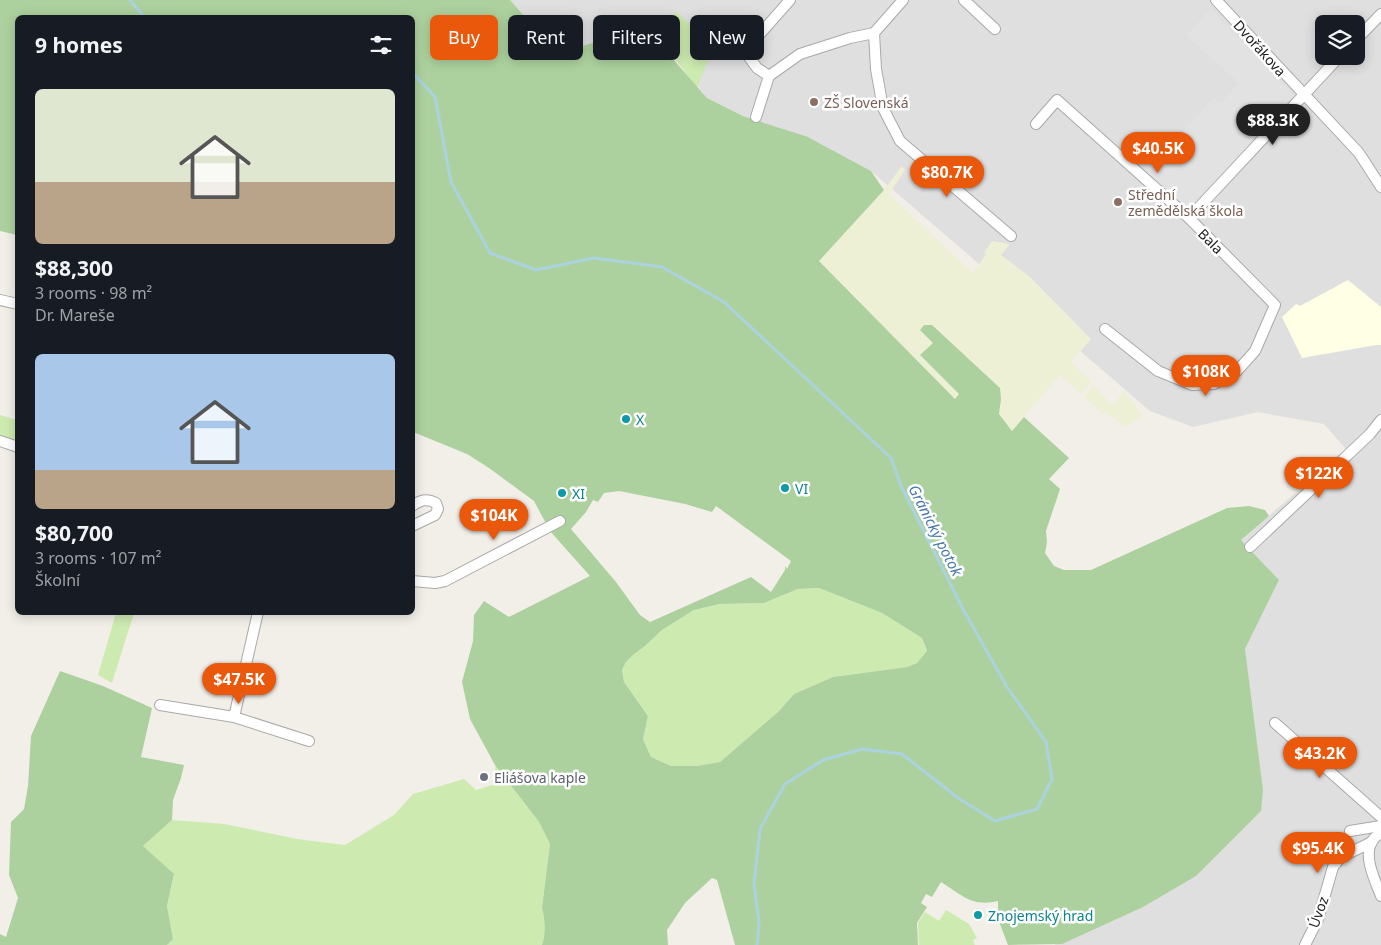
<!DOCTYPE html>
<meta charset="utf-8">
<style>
:root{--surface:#171b24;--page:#20242c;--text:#f1f3f6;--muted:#9ea1a6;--accent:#ea580c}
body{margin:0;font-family:"Noto Sans",sans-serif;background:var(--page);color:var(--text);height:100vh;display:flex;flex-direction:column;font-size:19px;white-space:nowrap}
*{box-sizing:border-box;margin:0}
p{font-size:16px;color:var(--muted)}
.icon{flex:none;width:28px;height:28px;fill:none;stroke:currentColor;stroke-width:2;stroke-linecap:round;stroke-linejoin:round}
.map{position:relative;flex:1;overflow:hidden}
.details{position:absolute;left:15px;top:15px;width:400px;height:600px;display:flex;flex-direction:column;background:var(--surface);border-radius:8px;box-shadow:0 2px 12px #0003}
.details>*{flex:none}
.hud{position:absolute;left:430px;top:15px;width:475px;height:45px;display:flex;gap:10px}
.controls{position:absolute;left:1315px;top:15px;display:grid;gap:10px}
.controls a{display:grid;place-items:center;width:50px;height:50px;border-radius:8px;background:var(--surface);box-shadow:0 2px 12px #0003;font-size:25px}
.price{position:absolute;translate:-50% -42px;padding:0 11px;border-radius:18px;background:var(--accent);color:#fff;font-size:16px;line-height:32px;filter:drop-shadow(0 1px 2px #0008)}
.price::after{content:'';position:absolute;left:50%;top:30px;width:15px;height:11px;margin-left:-8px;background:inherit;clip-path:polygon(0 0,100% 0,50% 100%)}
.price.selected{background:#222;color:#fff}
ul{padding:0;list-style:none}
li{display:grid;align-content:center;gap:10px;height:265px;padding:0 20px}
li span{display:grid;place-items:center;height:155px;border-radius:8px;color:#555}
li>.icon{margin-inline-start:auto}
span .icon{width:90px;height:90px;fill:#fffc;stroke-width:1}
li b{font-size:21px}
h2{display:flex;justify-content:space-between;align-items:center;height:60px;padding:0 20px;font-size:21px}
.chip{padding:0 18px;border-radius:8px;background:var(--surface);box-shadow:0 2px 12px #0003;font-size:18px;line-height:45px}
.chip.selected{background:var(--accent);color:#fff}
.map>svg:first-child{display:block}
</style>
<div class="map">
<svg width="1381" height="945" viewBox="0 0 1381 945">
<rect width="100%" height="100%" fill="#f2efe9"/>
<!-- residential -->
<path fill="#e0dfdf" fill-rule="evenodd" d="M510,0h871v945h-326l190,-296 34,-69 -38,-40 105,-91 -22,-25 -66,-12 -65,15 -43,-16 -279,-240 -59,-32 -69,-23 -36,-18 -42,-53 -19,-17 -89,25zM1324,24h32v32h-32z"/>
<!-- education -->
<path fill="#ffffe5" d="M1348,280l33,27v38h-5l-74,13 -20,-41 14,-13 4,2z"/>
<!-- farmland -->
<g fill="#eef0d5">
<path d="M902,166l3,4 -16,24 84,79 13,-19 -2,-1 8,-12 18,3 -9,11 29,22 61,62 -20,23 20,20 -10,12 -21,-19 -48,56 -13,-17 2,-15 -68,-56 -13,12 40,40 -5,4 -136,-138 65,-71z"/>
<path d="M1093,385l19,20 13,-14 17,24 -17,12 -20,-15 -2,2 -19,-17z"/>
</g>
<!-- grass -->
<g fill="#cdebb0">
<path d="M675,11l39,34 -17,43 -32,-43z"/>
<path d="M0,415l17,5v23l-17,-8z"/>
<path d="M819,588l63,25 40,25 5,14 -10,11 -10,4 -74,10 -39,17 -16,18 -58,50 -23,4h-26l-20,-9 -8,-18 5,-23 -24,-34 -2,-12 4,-8 7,-7 12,-9 17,-16 32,-20 26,-6 44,-1 34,-14z"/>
<path d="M116,613h18l-22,70 -14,-8z"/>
<path d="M495,765l44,57 11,22 -8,64c3,12 4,25 0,37h-375l6,-6 -6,-33 7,-31 -31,-29 29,-26 53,4 72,15 48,6 49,-30 19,-21 51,-15 12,11 20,-6z"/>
<path d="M946,910l23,14 8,14 -4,2 2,5h-56l-1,-22 7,-11 14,9z"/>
</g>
<!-- forest -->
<g fill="#add19e" fill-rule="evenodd">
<path d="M0,0h510l47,53 89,-25 61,70 36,18 65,21 63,34 13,19 -65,71 136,138 4,-5 -39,-39 13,-12 -13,-13 4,-5h8l68,63 1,11 -2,15 13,17 12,-14 45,41 -20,21 11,10 -14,42 1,11 -2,11 9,13 10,4h27l136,-62 22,-2 16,4 4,6 -28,24 38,40 -34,69 18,141 -2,21 -65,65 -53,31 -81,37 -54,1 -10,-26v-18c-26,6 -35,-5 -57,-19l-9,15 -6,-3 -5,9 6,4 -10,16 1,22h-183l-18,-65 -5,-2 -27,25 -18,27 1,15h-126c4,-12 3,-25 0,-37l8,-64 -11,-22 -44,-57 -25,-46 -8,-37 11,-41 1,-26 10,-14 25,16 81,-41 -40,-45 -16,-30 -45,-33 -22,-14 -54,-22 -1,-414h-394l-1,217 -17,-4zM619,491l66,13 27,8 4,-6 75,55 -4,8 -2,-3v4l-14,22 -20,-15 -101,45 -10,-7 -24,-33 -45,-53 15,-17 7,-12 5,2 6,-9zM819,588l63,25 40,25 5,13 -10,12 -10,4 -74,10 -39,17 -16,18 -58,50 -23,4h-26l-20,-9 -8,-18 5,-23 -24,-34 -2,-12 4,-8 7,-7 12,-9 17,-16 32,-20 26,-6 44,-1 34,-14z"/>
<path d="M60,671l43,15 49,22 -11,49 43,8 -3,13 -8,22 -1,20 -29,26 31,28 -7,32 6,33 -6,6h-167v-11l6,3 12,-39 -9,-23 2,-53 13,-13 4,-23 3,-50z"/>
</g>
<!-- parking -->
<path fill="#e2e2e2" d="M1211,9l82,86 -104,117 -44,-40 69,-74 7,5 18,-20 -53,-48z"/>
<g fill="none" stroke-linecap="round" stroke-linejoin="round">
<!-- stream -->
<g stroke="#aad3df" stroke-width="3">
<path d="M130,0l15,18"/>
<path d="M412,72l23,25 16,85 39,71 46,17 58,-12 68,9 62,35 167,156 11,30 62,123 43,76 39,55 6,37 -15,30 -42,12 -37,-23 -56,-44 -40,-5 -39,11 -38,24 -25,45 -6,55 5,38 -2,23"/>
</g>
<!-- street casing -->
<g stroke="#a9a9a9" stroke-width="12">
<g id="street">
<path d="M964,0l31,29"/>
<path d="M1216,0l143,153 22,34"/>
<path d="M874,33l2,36 7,39 17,33 111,95"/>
<path d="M1356,40l25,-26"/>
<path d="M769,76l-12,-8 -8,-11 4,-15 37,-42"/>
<path d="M756,117l13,-41 31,-22 50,-16 24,-5 29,-33"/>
<path d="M1036,124l21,-24 132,118 86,87 -20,46 -18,20 -23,13 -22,1 -34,-14 -53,-42"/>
<path d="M1189,218l151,-162"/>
<path d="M0,300l18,4"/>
<path d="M0,441l18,6"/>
<path d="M412,506c9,-6 14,-8 24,-3l2,6 -3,6 -23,11"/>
<path d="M1250,547l120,-113 11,-14"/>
<path d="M412,581l23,2 10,-2 115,-60"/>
<path d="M160,705l74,12 75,24"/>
<path d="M234,717l24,-105"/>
<path d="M1275,723l106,94"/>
<path d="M1350,831l31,-5"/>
<path d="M1381,833c-3,2 -7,5 -9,8 -9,16 3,39 9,55"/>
<path d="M1305,945l13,-26 15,-52 8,-10 31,-15"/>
</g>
</g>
<!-- street -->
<use href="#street" stroke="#fff" stroke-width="10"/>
</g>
<!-- markers -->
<g fill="#8d6e63" stroke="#fff" stroke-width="2">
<circle cx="814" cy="102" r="5"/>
<circle cx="1118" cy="202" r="5"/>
</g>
<g fill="#0f9aa8" stroke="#fff" stroke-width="2">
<circle cx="626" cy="419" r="5"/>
<circle cx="785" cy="488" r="5"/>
<circle cx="562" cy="493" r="5"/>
<circle cx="978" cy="915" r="5"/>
</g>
<circle fill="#6b7280" stroke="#fff" stroke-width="2" cx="484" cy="777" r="5"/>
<g text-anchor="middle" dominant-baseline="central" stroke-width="5" stroke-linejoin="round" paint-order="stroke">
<!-- street labels -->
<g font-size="14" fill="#222" stroke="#fff">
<text transform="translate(1260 48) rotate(48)">Dvořákova</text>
<text transform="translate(1211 241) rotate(45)">Bala</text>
<text transform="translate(1318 912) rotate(-70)">Úvoz</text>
</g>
<!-- education labels -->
<g font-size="14" fill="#785e54" stroke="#fff" text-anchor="start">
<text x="824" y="102">ZŠ Slovenská</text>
<text x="1128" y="194">Střední<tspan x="1128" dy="16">zemědělská škola</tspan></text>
</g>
<!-- culture labels -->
<g font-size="14" fill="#0d838f" stroke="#fff" text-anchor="start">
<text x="636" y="419">X</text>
<text x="795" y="488">VI</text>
<text x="572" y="493">XI</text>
<text x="988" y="915">Znojemský hrad</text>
</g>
<!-- worship labels -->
<g font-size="14" fill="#5b616d" stroke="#fff" text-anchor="start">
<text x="494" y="777">Eliášova kaple</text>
</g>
<!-- water labels -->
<g font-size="15" font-style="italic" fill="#4a7aab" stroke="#fff">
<text transform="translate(936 530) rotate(63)">Gránický potok</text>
</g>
</g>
</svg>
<div class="controls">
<a><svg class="icon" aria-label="layers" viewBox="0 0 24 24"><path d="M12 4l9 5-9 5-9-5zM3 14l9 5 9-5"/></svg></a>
</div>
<b class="price selected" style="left:1273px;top:146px">$88.3K</b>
<b class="price" style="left:1158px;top:174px">$40.5K</b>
<b class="price" style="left:947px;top:198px">$80.7K</b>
<b class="price" style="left:1206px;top:397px">$108K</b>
<b class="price" style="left:1319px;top:499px">$122K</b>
<b class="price" style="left:494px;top:541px">$104K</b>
<b class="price" style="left:239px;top:705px">$47.5K</b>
<b class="price" style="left:1320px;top:779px">$43.2K</b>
<b class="price" style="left:1318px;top:874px">$95.4K</b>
<div class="hud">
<a class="chip selected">Buy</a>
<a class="chip">Rent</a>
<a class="chip">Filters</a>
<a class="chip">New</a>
</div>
<section class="details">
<h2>9 homes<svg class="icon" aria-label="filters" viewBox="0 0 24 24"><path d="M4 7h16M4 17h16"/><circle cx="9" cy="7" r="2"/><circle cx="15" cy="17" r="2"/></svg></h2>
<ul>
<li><span style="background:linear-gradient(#dfe7d0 60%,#b9a48a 0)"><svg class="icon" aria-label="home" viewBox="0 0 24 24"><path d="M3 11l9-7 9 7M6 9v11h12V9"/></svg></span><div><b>$88,300</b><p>3 rooms · 98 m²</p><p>Dr. Mareše</p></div></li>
<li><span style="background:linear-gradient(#a9c7e8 75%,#b9a48a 0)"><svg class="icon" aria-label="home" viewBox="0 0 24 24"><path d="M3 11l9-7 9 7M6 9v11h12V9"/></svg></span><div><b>$80,700</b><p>3 rooms · 107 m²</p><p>Školní</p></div></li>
</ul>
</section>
</div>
